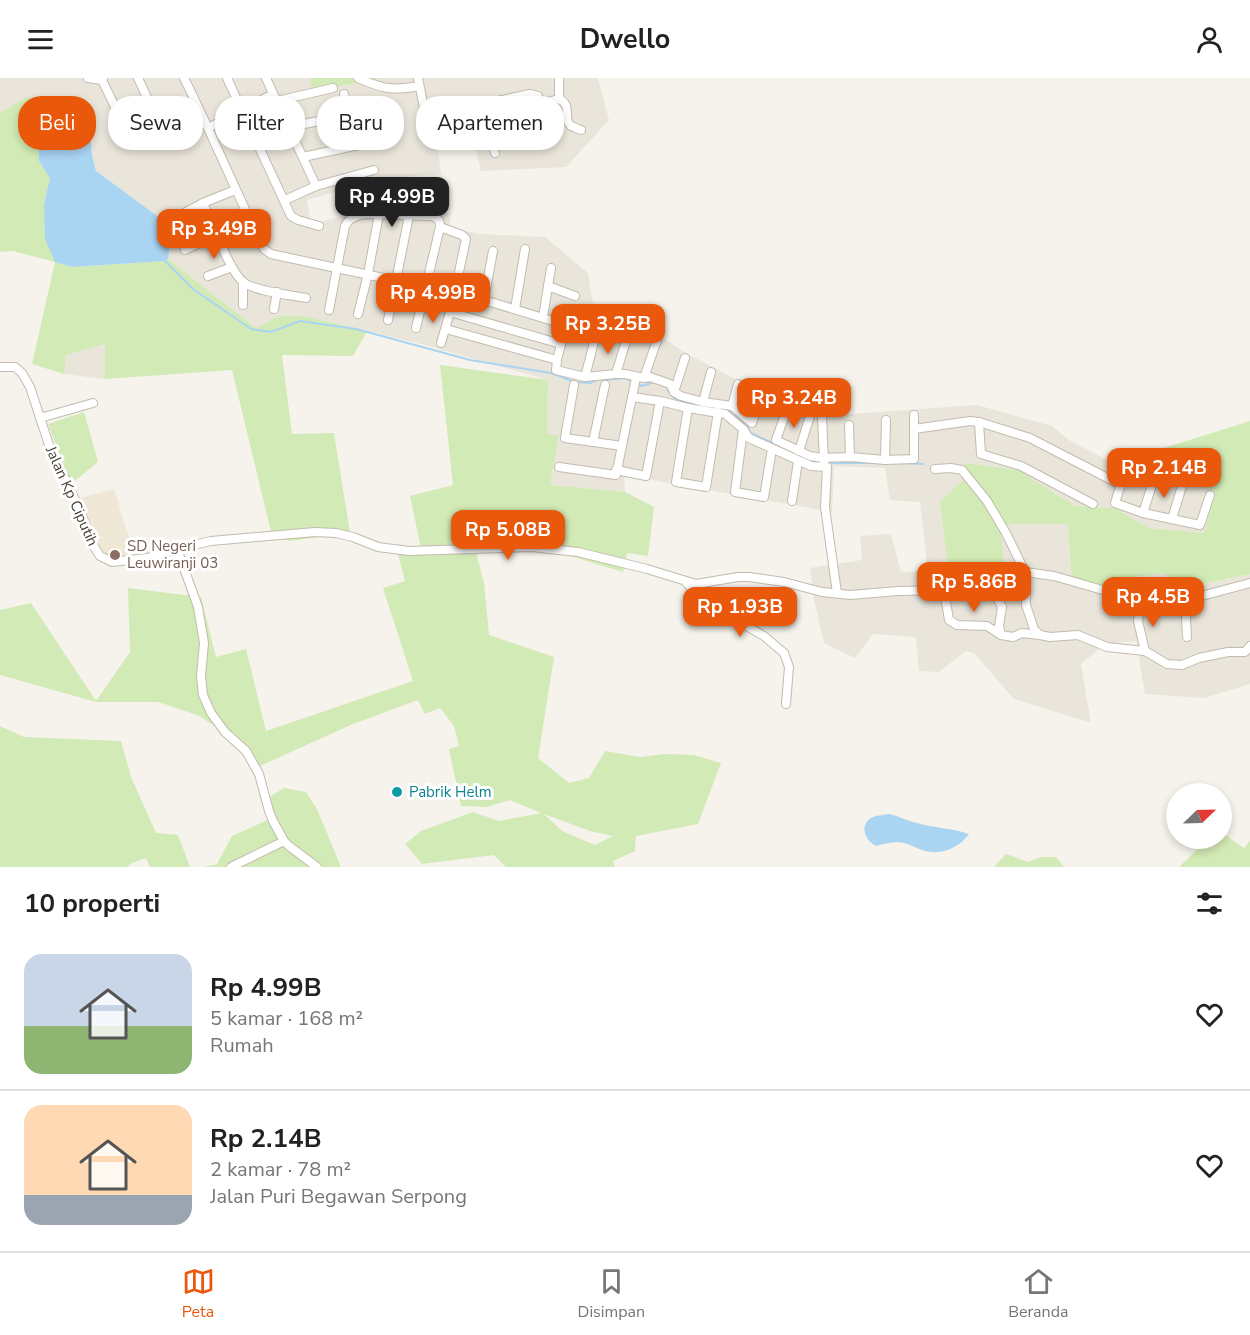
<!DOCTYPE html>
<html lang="id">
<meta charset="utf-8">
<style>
:root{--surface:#fff;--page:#f6f6f6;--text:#222;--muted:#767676;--line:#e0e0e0;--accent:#ea580c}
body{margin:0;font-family:"Nunito Sans",sans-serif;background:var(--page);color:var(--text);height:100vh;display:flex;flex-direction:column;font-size:22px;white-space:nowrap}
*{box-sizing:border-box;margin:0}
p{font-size:20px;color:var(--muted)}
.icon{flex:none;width:33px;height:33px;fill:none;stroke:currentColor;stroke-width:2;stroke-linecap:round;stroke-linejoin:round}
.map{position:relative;height:789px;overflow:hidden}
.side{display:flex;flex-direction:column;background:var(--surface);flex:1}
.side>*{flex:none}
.hud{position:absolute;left:18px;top:18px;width:600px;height:54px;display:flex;gap:12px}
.needle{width:39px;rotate:67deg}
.controls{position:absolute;left:1166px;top:705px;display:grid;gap:12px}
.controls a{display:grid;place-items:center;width:66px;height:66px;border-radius:50%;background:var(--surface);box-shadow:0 3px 9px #0003;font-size:30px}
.price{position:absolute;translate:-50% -51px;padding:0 14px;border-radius:12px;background:var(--accent);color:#fff;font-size:20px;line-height:39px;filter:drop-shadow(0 2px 3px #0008)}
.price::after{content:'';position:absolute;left:50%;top:36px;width:18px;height:14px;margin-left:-9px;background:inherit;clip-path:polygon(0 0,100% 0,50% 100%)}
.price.current{background:#222;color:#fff}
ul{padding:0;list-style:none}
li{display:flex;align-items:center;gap:18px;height:150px;padding:0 24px}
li+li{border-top:2px solid var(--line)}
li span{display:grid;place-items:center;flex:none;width:168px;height:120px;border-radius:18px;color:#555}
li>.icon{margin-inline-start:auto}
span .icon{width:72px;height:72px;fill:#fffc;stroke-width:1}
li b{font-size:26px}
h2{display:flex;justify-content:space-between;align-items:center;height:72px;padding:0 24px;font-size:26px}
.tag{padding:0 21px;border-radius:24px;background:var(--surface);box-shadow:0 3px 9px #0003;font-size:21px;line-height:54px}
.tag.current{background:var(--accent);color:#fff}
header{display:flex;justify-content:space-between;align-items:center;height:78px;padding:0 24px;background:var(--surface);font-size:27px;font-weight:700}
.tabs{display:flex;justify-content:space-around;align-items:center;height:84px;border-top:2px solid var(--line);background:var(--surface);font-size:16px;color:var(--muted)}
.tabs a{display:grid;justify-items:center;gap:3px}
.tabs .current{color:var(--accent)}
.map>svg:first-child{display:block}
</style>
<header><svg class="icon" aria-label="menu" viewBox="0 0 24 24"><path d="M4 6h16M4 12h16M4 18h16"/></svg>Dwello<svg class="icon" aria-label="person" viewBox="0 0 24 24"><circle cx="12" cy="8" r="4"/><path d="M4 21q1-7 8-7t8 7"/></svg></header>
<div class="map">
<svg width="1250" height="789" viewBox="0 0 1250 789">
<rect width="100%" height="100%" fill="#f6f3ec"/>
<!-- residential -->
<g fill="#eae5da">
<path d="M0,0h310l3,10 28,-2 42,-8h215l11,42 -43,47 -85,4 -10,-43 -35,7 5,39 -61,5 -73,21 4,24 78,-19 2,8h60l-2,15 31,6 65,3 43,36 8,49 61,11 25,18 103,54 37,11 155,-11 75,21 17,14 55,29 91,21 -11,43 -55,-5 -34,-20 -40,-2 -57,-36 -53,-6 2,13 -17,106 56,-6 -6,-53h68l4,61 56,14 -4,-20 38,-6 31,13 57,-12v110l-46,14 -59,-4 -9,-53 -31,3 -24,20 10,59 -77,-24 -40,-46 -8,-2 -27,21 -20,-1 -3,-34 -43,-3 -18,24 -31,-15 -10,-44 -4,-31 52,-8 -2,-24 31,-2 10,38 27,-1 -8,-69 -30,-2 -5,-32 -51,-2 -2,46 -208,-37 1,17 -75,-7 9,-48 -12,-3 1,-54 -123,-35 -121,-29h-25l-23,12 -88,-69 4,-27 -8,-11 -68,-50 -4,-16 -5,-51 -15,-8 -25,4 -20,-3 -27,16z"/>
<path d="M105,266v35l-41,-5 2,-19z"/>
</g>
<!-- education -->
<path fill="#efe8d6" d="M114,411l21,67 -22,3 -13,-9 -20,-52z"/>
<!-- green -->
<g fill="#d2eab5" fill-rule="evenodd">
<path d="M310,0h73l-42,8 -29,2z"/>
<path d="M27,19l20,3 -10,23 2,38 11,17 -6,26 11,58 17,5 93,-6 3,-2 88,69 23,-12h25l63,15 -14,25 -71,-1 10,79 42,-1 16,100 -60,8 -18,-5 -40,-166 -127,9v-35l-39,11 -2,19 -32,-10 23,-102 -42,-11 -13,1v-139z"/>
<path d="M440,287l108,15 -1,54 12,2 -9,49 75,7 29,15 -6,49 -21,-3 -4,19 -76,-23 -71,3 8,31 5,52 65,22 -16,101 31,25 20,-5 16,-27 35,6 25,-3 29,1 27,8 -23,61 -62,12 -1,15 -22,10 2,6h-109l-12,-12 -72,9 -17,-20 16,-13 52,-19 26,9 42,-8 -31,-13 -23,7 -26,-1 -12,-57 10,-3 -5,-20 -14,-18 -15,6 -7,-14 -65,24 -93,42 -16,-22 -45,-28 -40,-14h-63l-96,-27v-65l31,-7 65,98 34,-49 -2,-64 73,9 15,60 30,-8 20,82 147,-50 -30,-93 22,-7 -7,-27 24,-1 -12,-57 43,-11zM544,736l46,17 23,5 -18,9 -33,-14z"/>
<path d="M84,334l14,50 -27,22 -23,-60z"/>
<path d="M1250,343v153l-57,12 -31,-13 -38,6 4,21 -56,-15 -4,-61h-68l6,53 -56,7 -10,-83 27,-24 -2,-14 53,7 57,36 40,2 34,20 55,5 11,-43 -91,-21 5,-10z"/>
<path d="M0,648l24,11 97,4 10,36 25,56 22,2 12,32h-40l-4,-9 -16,6 -2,3h-128z"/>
<path d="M284,710l22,4 11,17 24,58h-137l13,-3 15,-28 40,-18 -6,-19z"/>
<path d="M1221,754l23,16 6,-7v26h-71l29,-28 13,-1z"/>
<path d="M1006,776l22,8 13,-5h15l8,10h-70z"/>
</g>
<!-- water -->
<g fill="#a9d4f2">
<path d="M72,18l16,8 4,51 4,16 68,50 8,11 -4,27 -3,2 -93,6 -17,-5 -10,-23 -1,-35 6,-26 -11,-17 -2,-38 10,-23z"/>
<path d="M889,736c10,2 18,7 28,9 17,5 35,5 52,11 -11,15 -30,22 -47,16 -6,-2 -12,-6 -18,-7 -8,-2 -20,1 -28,3 -11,-6 -18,-22 -3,-29 5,-2 11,-2 16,-3z"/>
</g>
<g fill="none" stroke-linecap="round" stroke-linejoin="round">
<!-- stream -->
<g stroke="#a9d4f2" stroke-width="2">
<path d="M165,183l28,28 58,40 20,3 29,-11 56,8 114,31 81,13 24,9 15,1 9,-4"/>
<path d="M604,300l1,2 20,-2 8,4"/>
<path d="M638,306l4,2 12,-4"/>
<path d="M667,310c5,15 21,15 35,18"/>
<path d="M711,330l17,2 19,16 4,7 60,28 9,1"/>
<path d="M826,385h51"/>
<path d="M901,385l22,1"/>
</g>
<!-- street casing -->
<g stroke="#c2bbae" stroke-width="10">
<g id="street">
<path d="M88,0l14,2 1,-2"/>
<path d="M184,0c28,56 52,114 80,171l7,5 178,38 4,-1 3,-5 10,-47 -4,-4 -22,-8"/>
<path d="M227,0l64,138 7,4 21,6"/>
<path d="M266,0l50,108"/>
<path d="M358,0c25,11 34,13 61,8"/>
<path d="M418,0l7,35 6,2 99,-21 8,2 2,8 19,-5"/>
<path d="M559,0v21c14,6 3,19 12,27 1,0 9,4 10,4"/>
<path d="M102,2l30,62 30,-12 -24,-52"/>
<path d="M344,16l12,52"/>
<path d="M277,23l56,-13"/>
<path d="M490,25l5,33 -2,10 2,7"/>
<path d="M289,49l60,-12"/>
<path d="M208,50l65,-34"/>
<path d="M303,79l65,-14"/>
<path d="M235,112l-32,13c9,19 26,67 40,79 11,9 48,13 63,16"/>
<path d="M285,122l31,-14 58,-16"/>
<path d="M186,134l17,-9"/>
<path d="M185,172l32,-15"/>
<path d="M493,173l-9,49 82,25 -9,35 -1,10 29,7 31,-3h9l19,4 6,-1 20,7 4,8 7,4 22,6 29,4 20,17 9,-27"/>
<path d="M208,198l24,-9"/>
<path d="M548,208l27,10"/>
<path d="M243,227v-23"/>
<path d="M274,231l3,-17"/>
<path d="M515,231l10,-60"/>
<path d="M329,232l16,-84c4,-8 9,-9 18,-12l68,2c7,2 9,4 9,11l-24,101"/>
<path d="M358,236l10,-40 11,-60"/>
<path d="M543,239l8,-49"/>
<path d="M388,242l21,-104"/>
<path d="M446,251l111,31"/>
<path d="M441,265l9,-31 111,32"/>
<path d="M0,289h15l7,6 8,14 20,61 29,60 14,37 7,11 12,6 35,-4 30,-9 34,-8 104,-9 21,1 17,4 25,10 31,4 122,-4 47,5 69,17 49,15 42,-7h11l35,5 38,10 28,3 48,-4 46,-1 43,-11 38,-7 29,4 66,19c11,4 20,14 32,14l98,-26"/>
<path d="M616,296l9,-30"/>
<path d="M585,299l9,-35"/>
<path d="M644,300l13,-38"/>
<path d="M574,307l-9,53 57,8"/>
<path d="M674,314l11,-34"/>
<path d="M632,319l28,4 28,7 37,6 18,15 6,9 62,28 16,1 -2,40 12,86"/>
<path d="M703,324l8,-30"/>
<path d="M732,328l6,-22"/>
<path d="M688,330l-12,74 30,5 12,-75"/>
<path d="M787,331l-11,31 34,16 13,2 27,-1 35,3 29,-1v-44"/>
<path d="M822,338l2,45"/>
<path d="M40,340l53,-15"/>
<path d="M979,344l2,32 40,12 72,38"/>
<path d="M849,347l1,32"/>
<path d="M914,351l56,-8 9,1 51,16 91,47"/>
<path d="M743,352l-8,62 29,5 8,-48"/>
<path d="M593,364l12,-57"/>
<path d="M799,373l11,-35"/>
<path d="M885,382l1,-40"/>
<path d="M559,389l57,8 20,-97"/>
<path d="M935,391l16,-1 11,2 25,31 19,32 19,39 1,33 8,24 6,6 10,2 28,-2 29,12 38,4 22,13 15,1 17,-7 29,-6h17l5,-6"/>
<path d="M616,392l30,6 14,-75"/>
<path d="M1125,393l-10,32 28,10 57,12 10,-30"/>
<path d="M792,423l6,-40"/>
<path d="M1143,435l11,-34"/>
<path d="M1172,441l10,-33"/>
<path d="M177,471l21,58 6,36 -3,33 2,19 8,18 14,19 21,19 13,23 10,37 4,10 11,20 5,5 28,21"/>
<path d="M987,501l15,28 -3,19 2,9 12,2 9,-4 18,2"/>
<path d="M686,504l8,10 10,10 60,34 20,17 5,14 -3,37"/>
<path d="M944,512l5,30 8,5 30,1 14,9"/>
<path d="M1140,529l-2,14 7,30"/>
<path d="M1187,559l-1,-18 2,-20"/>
<path d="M231,789l53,-26"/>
</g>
</g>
<!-- street -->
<use href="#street" stroke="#fff" stroke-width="8"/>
</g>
<!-- markers -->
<circle fill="#8d6e63" stroke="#fff" stroke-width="2" cx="115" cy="477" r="6"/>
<circle fill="#0f9aa8" stroke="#fff" stroke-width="2" cx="397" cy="714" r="6"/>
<g text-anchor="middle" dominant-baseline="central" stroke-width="6" stroke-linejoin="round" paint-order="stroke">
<!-- street labels -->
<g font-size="15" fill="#4b4439" stroke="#fff">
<text transform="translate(72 418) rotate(66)">Jalan Kp Ciputih</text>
</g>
<!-- education labels -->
<g font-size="15" fill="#785e54" stroke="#fff" text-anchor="start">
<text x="127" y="468">SD Negeri<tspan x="127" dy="17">Leuwiranji 03</tspan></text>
</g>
<!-- culture labels -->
<g font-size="15" fill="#0d838f" stroke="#fff" text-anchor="start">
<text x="409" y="714">Pabrik Helm</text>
</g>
</g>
</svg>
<div class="controls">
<a><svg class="needle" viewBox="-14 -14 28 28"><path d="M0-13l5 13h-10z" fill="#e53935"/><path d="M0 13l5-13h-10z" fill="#767676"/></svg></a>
</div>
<b class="price current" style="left:392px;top:150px">Rp 4.99B</b>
<b class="price" style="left:214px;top:182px">Rp 3.49B</b>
<b class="price" style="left:433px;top:246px">Rp 4.99B</b>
<b class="price" style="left:608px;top:277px">Rp 3.25B</b>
<b class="price" style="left:794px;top:351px">Rp 3.24B</b>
<b class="price" style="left:1164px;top:421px">Rp 2.14B</b>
<b class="price" style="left:508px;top:483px">Rp 5.08B</b>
<b class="price" style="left:974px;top:535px">Rp 5.86B</b>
<b class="price" style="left:1153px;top:550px">Rp 4.5B</b>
<b class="price" style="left:740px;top:560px">Rp 1.93B</b>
<div class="hud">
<a class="tag current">Beli</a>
<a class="tag">Sewa</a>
<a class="tag">Filter</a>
<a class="tag">Baru</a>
<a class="tag">Apartemen</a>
</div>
</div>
<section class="side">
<h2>10 properti<svg class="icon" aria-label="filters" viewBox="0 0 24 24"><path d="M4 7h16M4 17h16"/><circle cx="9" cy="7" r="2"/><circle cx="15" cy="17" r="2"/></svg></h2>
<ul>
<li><span style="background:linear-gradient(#c9d6e8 60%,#8fb573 0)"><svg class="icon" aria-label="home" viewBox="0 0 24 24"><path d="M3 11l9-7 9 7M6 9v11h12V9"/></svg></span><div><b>Rp 4.99B</b><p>5 kamar · 168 m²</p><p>Rumah</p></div><svg class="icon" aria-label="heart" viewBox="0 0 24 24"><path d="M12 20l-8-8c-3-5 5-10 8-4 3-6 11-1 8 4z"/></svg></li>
<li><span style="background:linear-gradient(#ffd9b3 75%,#9aa5b1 0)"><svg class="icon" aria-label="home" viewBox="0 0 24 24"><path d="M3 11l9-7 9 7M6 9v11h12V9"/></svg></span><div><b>Rp 2.14B</b><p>2 kamar · 78 m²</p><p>Jalan Puri Begawan Serpong</p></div><svg class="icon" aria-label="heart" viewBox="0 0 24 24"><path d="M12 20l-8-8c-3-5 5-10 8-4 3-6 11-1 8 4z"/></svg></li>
</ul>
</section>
<nav class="tabs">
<a class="current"><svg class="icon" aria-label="map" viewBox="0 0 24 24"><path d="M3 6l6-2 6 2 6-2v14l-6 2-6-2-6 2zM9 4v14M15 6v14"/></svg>Peta</a>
<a><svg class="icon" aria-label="saved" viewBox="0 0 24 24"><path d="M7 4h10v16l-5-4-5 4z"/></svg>Disimpan</a>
<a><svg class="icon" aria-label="home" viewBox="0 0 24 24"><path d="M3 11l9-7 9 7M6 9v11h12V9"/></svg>Beranda</a>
</nav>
